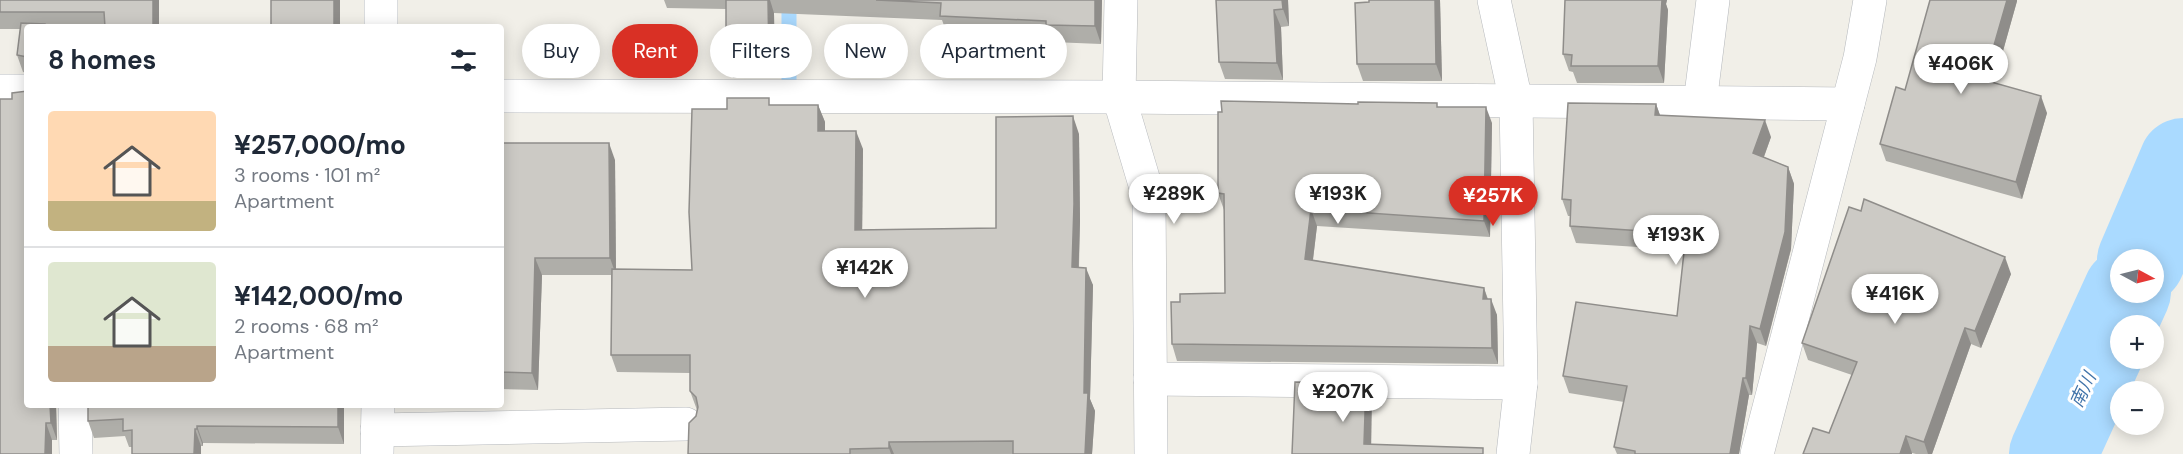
<!DOCTYPE html>
<meta charset="utf-8">
<style>
:root{--surface:#fff;--page:#f6f6f7;--text:#1f2937;--muted:#747a83;--line:#e0e1e3;--accent:#d93025}
body{margin:0;font-family:"DM Sans","Noto Sans JP",sans-serif;background:var(--page);color:var(--text);height:100vh;display:flex;flex-direction:column;font-size:22px;white-space:nowrap}
*{box-sizing:border-box;margin:0}
p{font-size:20px;color:var(--muted)}
.icon{flex:none;width:33px;height:33px;fill:none;stroke:currentColor;stroke-width:2;stroke-linecap:round;stroke-linejoin:round}
.map{position:relative;flex:1;overflow:hidden}
.sheet{position:absolute;left:24px;top:24px;width:480px;height:384px;display:flex;flex-direction:column;background:var(--surface);border-radius:6px;box-shadow:0 3px 15px #0003}
.sheet>*{flex:none}
.top-card{position:absolute;left:522px;top:24px;width:570px;height:54px;display:flex;gap:12px}
.needle{width:39px;rotate:97deg}
.fabs{position:absolute;left:2110px;top:249px;display:grid;gap:12px}
.fabs a{display:grid;place-items:center;width:54px;height:54px;border-radius:50%;background:var(--surface);box-shadow:0 3px 15px #0003;font-size:30px}
.price{position:absolute;translate:-50% -51px;padding:0 14px;border-radius:21px;background:#fff;color:#222;font-size:20px;line-height:39px;filter:drop-shadow(0 2px 3px #0008)}
.price::after{content:'';position:absolute;left:50%;top:36px;width:18px;height:14px;margin-left:-9px;background:inherit;clip-path:polygon(0 0,100% 0,50% 100%)}
.price.current{background:var(--accent);color:#fff}
ul{padding:0;list-style:none}
li{display:flex;align-items:center;gap:18px;height:150px;padding:0 24px}
li+li{border-top:2px solid var(--line)}
li span{display:grid;place-items:center;flex:none;width:168px;height:120px;border-radius:6px;color:#555}
li>.icon{margin-inline-start:auto}
span .icon{width:72px;height:72px;fill:#fffc;stroke-width:1}
li b{font-size:26px}
h2{display:flex;justify-content:space-between;align-items:center;height:72px;padding:0 24px;font-size:26px}
.chip{padding:0 21px;border-radius:27px;background:var(--surface);box-shadow:0 3px 15px #0003;font-size:21px;line-height:54px}
.chip.current{background:var(--accent);color:#fff}
.map>svg:first-child{display:block}
</style>
<div class="map">
<svg width="2183" height="454" viewBox="0 0 2183 454">
<rect width="100%" height="100%" fill="#f1efe8"/>
<g fill="none" stroke-linecap="round" stroke-linejoin="round">
<!-- stream -->
<path stroke="#aadaff" stroke-width="15" d="M789,100v-100"/>
<!-- river -->
<g stroke="#aadaff" stroke-width="88">
<path d="M2141,260l42,-98"/>
<path d="M2053,454l74,-162"/>
</g>
<!-- minor casing -->
<g stroke="#b5b8bc" stroke-width="34">
<g id="minor">
<path d="M1121,0l-2,97 30,101 2,256"/>
<path d="M1494,0l22,101 5,282 -8,71"/>
<path d="M0,91h27"/>
<path d="M501,96l618,1 729,7"/>
<path d="M1700,103l13,-103"/>
<path d="M1150,379l371,4"/>
<path d="M75,405l1,49"/>
<path d="M377,430l309,-6"/>
<path d="M1757,454l91,-350 12,-46 10,-58"/>
</g>
</g>
<!-- tertiary casing -->
<g stroke="#b5b8bc" stroke-width="34">
<g id="tertiary">
<path d="M381,27v-27"/>
<path d="M377,454l1,-49"/>
</g>
</g>
<!-- minor -->
<use href="#minor" stroke="#fff" stroke-width="33"/>
<!-- tertiary -->
<use href="#tertiary" stroke="#fff" stroke-width="33"/>
</g>
<!-- wall -->
<g fill="#afaea9">
<path d="M0,0h159v27h-132v46l-4,-1 -6,-17 3,-26h-20z"/>
<path d="M664,0h438l-1,44 -49,-2 -1,-4 -104,-4 -5,-14 -168,-7 1,65h-42l-7,-18v-51l-59,-1z"/>
<path d="M1216,0h72l1,26 -8,1 2,53 -58,-1 -6,-17z"/>
<path d="M1440,0l2,81h-79l-6,-17 12,-62z"/>
<path d="M1565,0h102l-1,4 2,6 -4,73h-87l-4,-11 -4,-1 -6,-17z"/>
<path d="M1930,0h87v1l-23,82 53,30 -25,86 -136,-38 -6,-17 25,-54z"/>
<path d="M12,99l44,306 1,35h-5v14h-52z"/>
<path d="M1656,104l4,11 111,22 -7,20 24,10 6,17 -3,65 -25,97 -9,-3 -5,52h-3l-10,59h-122l-3,-7 10,-45 -55,-9 -6,-17 114,-60 7,-66 -108,-7 -6,-17v-10h-2l-6,-17z"/>
<path d="M772,105h46l7,17v9l38,18 -1,81 134,-2 83,-94 1,87 -1,47 14,17 -3,114 5,12 -3,43h-404l9,-44 -7,-19v-18l-73,-1 -6,-17v-80h-69l-4,115 -37,-1v-268l2,5v17l112,17 1,109 76,1 35,-161z"/>
<path d="M1439,107l53,16 -2,114 -173,-11 -4,34 171,28 4,11 9,16 1,49 -321,-3 -5,-17 8,-42 45,-9 -1,-83 -6,-17z"/>
<path d="M1861,211l150,63 -30,74 -10,-4 -39,110h-16l-4,-1v1h-109l26,-21 23,-58 -44,-15 -6,-17z"/>
<path d="M88,405h256v39l-141,-1v3h-2v8h-69v-7h-3l-4,-11 -31,2 -6,-17z"/>
</g>
<!-- shaded-wall -->
<g fill="#8f8d8a">
<rect x="153" y="0" width="6" height="27"/>
<rect x="334" y="0" width="6" height="27"/>
<path d="M768,0h2l4,13 1,65 -6,-18z"/>
<path d="M1095,0h7l-1,44 -6,-18z"/>
<path d="M1282,0h6l1,26 -6,-17z"/>
<path d="M1435,0h5l2,81 -6,-17z"/>
<path d="M1662,0h5l-1,4 2,6 -4,73 -6,-17z"/>
<path d="M2007,0h10v1l-27,96 -6,-17z"/>
<path d="M1274,10l7,17 2,53 -6,-17z"/>
<path d="M2041,96l6,17 -25,86 -6,-17z"/>
<path d="M1656,104l6,17 -7,-6z"/>
<path d="M818,105l7,17v27l-7,-18z"/>
<path d="M1486,107l6,16 -2,114 -6,-16z"/>
<path d="M1073,116l6,18 1,87 -2,64 -6,-18z"/>
<path d="M1765,120l6,17 -12,33 -6,-17z"/>
<path d="M501,121l2,5v34l-2,-6z"/>
<path d="M856,131l7,18 -1,99 -7,-18z"/>
<path d="M609,143l6,17 1,115 -6,-17z"/>
<path d="M1788,167l6,17 -3,65 -25,97 -6,-17z"/>
<path d="M1311,209l6,17 -6,49 -6,-16z"/>
<path d="M2005,257l6,17 -30,74 -6,-17z"/>
<path d="M535,258l7,17 -4,115 -6,-17z"/>
<path d="M1086,268l7,17 -3,114 5,12 -3,43h-7l-1,-61z"/>
<path d="M1484,288l5,16 -6,-5z"/>
<path d="M1491,299l6,16 1,49 -6,-16z"/>
<path d="M1750,326l7,17 -5,52 -6,-17z"/>
<path d="M1965,328l6,16 -39,110h-4l-4,-12z"/>
<path d="M1743,378l6,17 -10,59h-9z"/>
<path d="M1366,383l6,17 -1,54 -7,-10z"/>
<path d="M50,405h6l1,35 -6,-17z"/>
<path d="M338,405h6v39l-6,-17z"/>
<path d="M46,423l6,17v14h-7z"/>
<path d="M197,426l6,17v3l-6,-17z"/>
<path d="M195,429l6,17v8h-7z"/>
<path d="M1906,436l6,17v1h-12z"/>
<path d="M889,442l5,12h-3l-2,-6z"/>
</g>
<!-- building -->
<g fill="#cccac5" stroke="#8f8d8a" stroke-width="1.5">
<path d="M0,0h153v27h-48l-1,-15h-104z"/>
<rect x="271" y="0" width="63" height="27"/>
<path d="M726,0h42l1,60h-43z"/>
<path d="M876,0h219v26l-49,-1v-4l-106,-5 1,-13z"/>
<path d="M1216,0h66l1,9 -9,1 3,53 -58,-1z"/>
<path d="M1369,0h66l1,64h-79l-2,-61 14,-1z"/>
<path d="M1565,0h97l-4,66h-87l1,-11 -9,-1z"/>
<path d="M1930,0h77l-23,80 57,16 -25,86 -136,-38 16,-57 9,3z"/>
<path d="M21,23l24,1v3h-18v30l-10,-2z"/>
<path d="M27,91v314h23l1,18h-5l-1,31h-45v-355h12v-6z"/>
<path d="M727,98h42v7h49v26h38l-1,99 141,-2v-111l77,-1 1,88 -2,63 14,1 -2,125h4l-3,61h-72v-13l-124,1v6l-39,1v5h-162l1,-31 7,-7 2,-9 -2,-10 -6,-6v-36h-79l1,-86 80,1 -3,-58 3,-103h35z"/>
<path d="M1221,101l137,3v-2l79,1v4h49l-2,114 -173,-12 -6,50 179,29 -1,11h8l1,49 -320,-4 -1,-42h9v-8l45,-1 -1,-99 -6,-1v-81h4z"/>
<path d="M1568,103l88,1 -1,11 110,5 -12,33 35,14 -3,65 -25,97 -10,-3 -4,52h-3l-13,76h-95v-3l-21,-4 13,-61 -64,-10 13,-74 101,14 9,-82 -116,-8 1,-26 -9,-1z"/>
<path d="M501,143h108l1,115h-75l-3,115 -31,-1z"/>
<path d="M1864,199l141,58 -30,74 -10,-3 -41,114 -18,-6 -6,18h-97l10,-26 16,5 28,-71 -55,-19 47,-136 12,4z"/>
<path d="M1295,382l71,1 -2,61 119,4v6h-191z"/>
<path d="M88,405h250v22l-141,-1v3h-2l-1,25h-62v-24l-9,1v-12l-35,2z"/>
</g>
<g text-anchor="middle" dominant-baseline="central" stroke-width="6" stroke-linejoin="round" paint-order="stroke">
<!-- water labels -->
<g font-size="18" font-style="italic" fill="#4174aa" stroke="#fff">
<text transform="translate(2083 390) rotate(-65)">南川</text>
</g>
</g>
</svg>
<div class="fabs">
<a><svg class="needle" viewBox="-14 -14 28 28"><path d="M0-13l5 13h-10z" fill="#e53935"/><path d="M0 13l5-13h-10z" fill="#747a83"/></svg></a>
<a>+</a>
<a>−</a>
</div>
<b class="price" style="left:1961px;top:95px">¥406K</b>
<b class="price" style="left:1174px;top:225px">¥289K</b>
<b class="price" style="left:1338px;top:225px">¥193K</b>
<b class="price current" style="left:1493px;top:227px">¥257K</b>
<b class="price" style="left:1676px;top:266px">¥193K</b>
<b class="price" style="left:865px;top:299px">¥142K</b>
<b class="price" style="left:1895px;top:325px">¥416K</b>
<b class="price" style="left:1343px;top:423px">¥207K</b>
<div class="top-card">
<a class="chip">Buy</a>
<a class="chip current">Rent</a>
<a class="chip">Filters</a>
<a class="chip">New</a>
<a class="chip">Apartment</a>
</div>
<section class="sheet">
<h2>8 homes<svg class="icon" aria-label="filters" viewBox="0 0 24 24"><path d="M4 7h16M4 17h16"/><circle cx="9" cy="7" r="2"/><circle cx="15" cy="17" r="2"/></svg></h2>
<ul>
<li><span style="background:linear-gradient(#ffd9b3 75%,#c2b280 0)"><svg class="icon" aria-label="home" viewBox="0 0 24 24"><path d="M3 11l9-7 9 7M6 9v11h12V9"/></svg></span><div><b>¥257,000/mo</b><p>3 rooms · 101 m²</p><p>Apartment</p></div></li>
<li><span style="background:linear-gradient(#dfe7d0 70%,#b9a48a 0)"><svg class="icon" aria-label="home" viewBox="0 0 24 24"><path d="M3 11l9-7 9 7M6 9v11h12V9"/></svg></span><div><b>¥142,000/mo</b><p>2 rooms · 68 m²</p><p>Apartment</p></div></li>
</ul>
</section>
</div>
